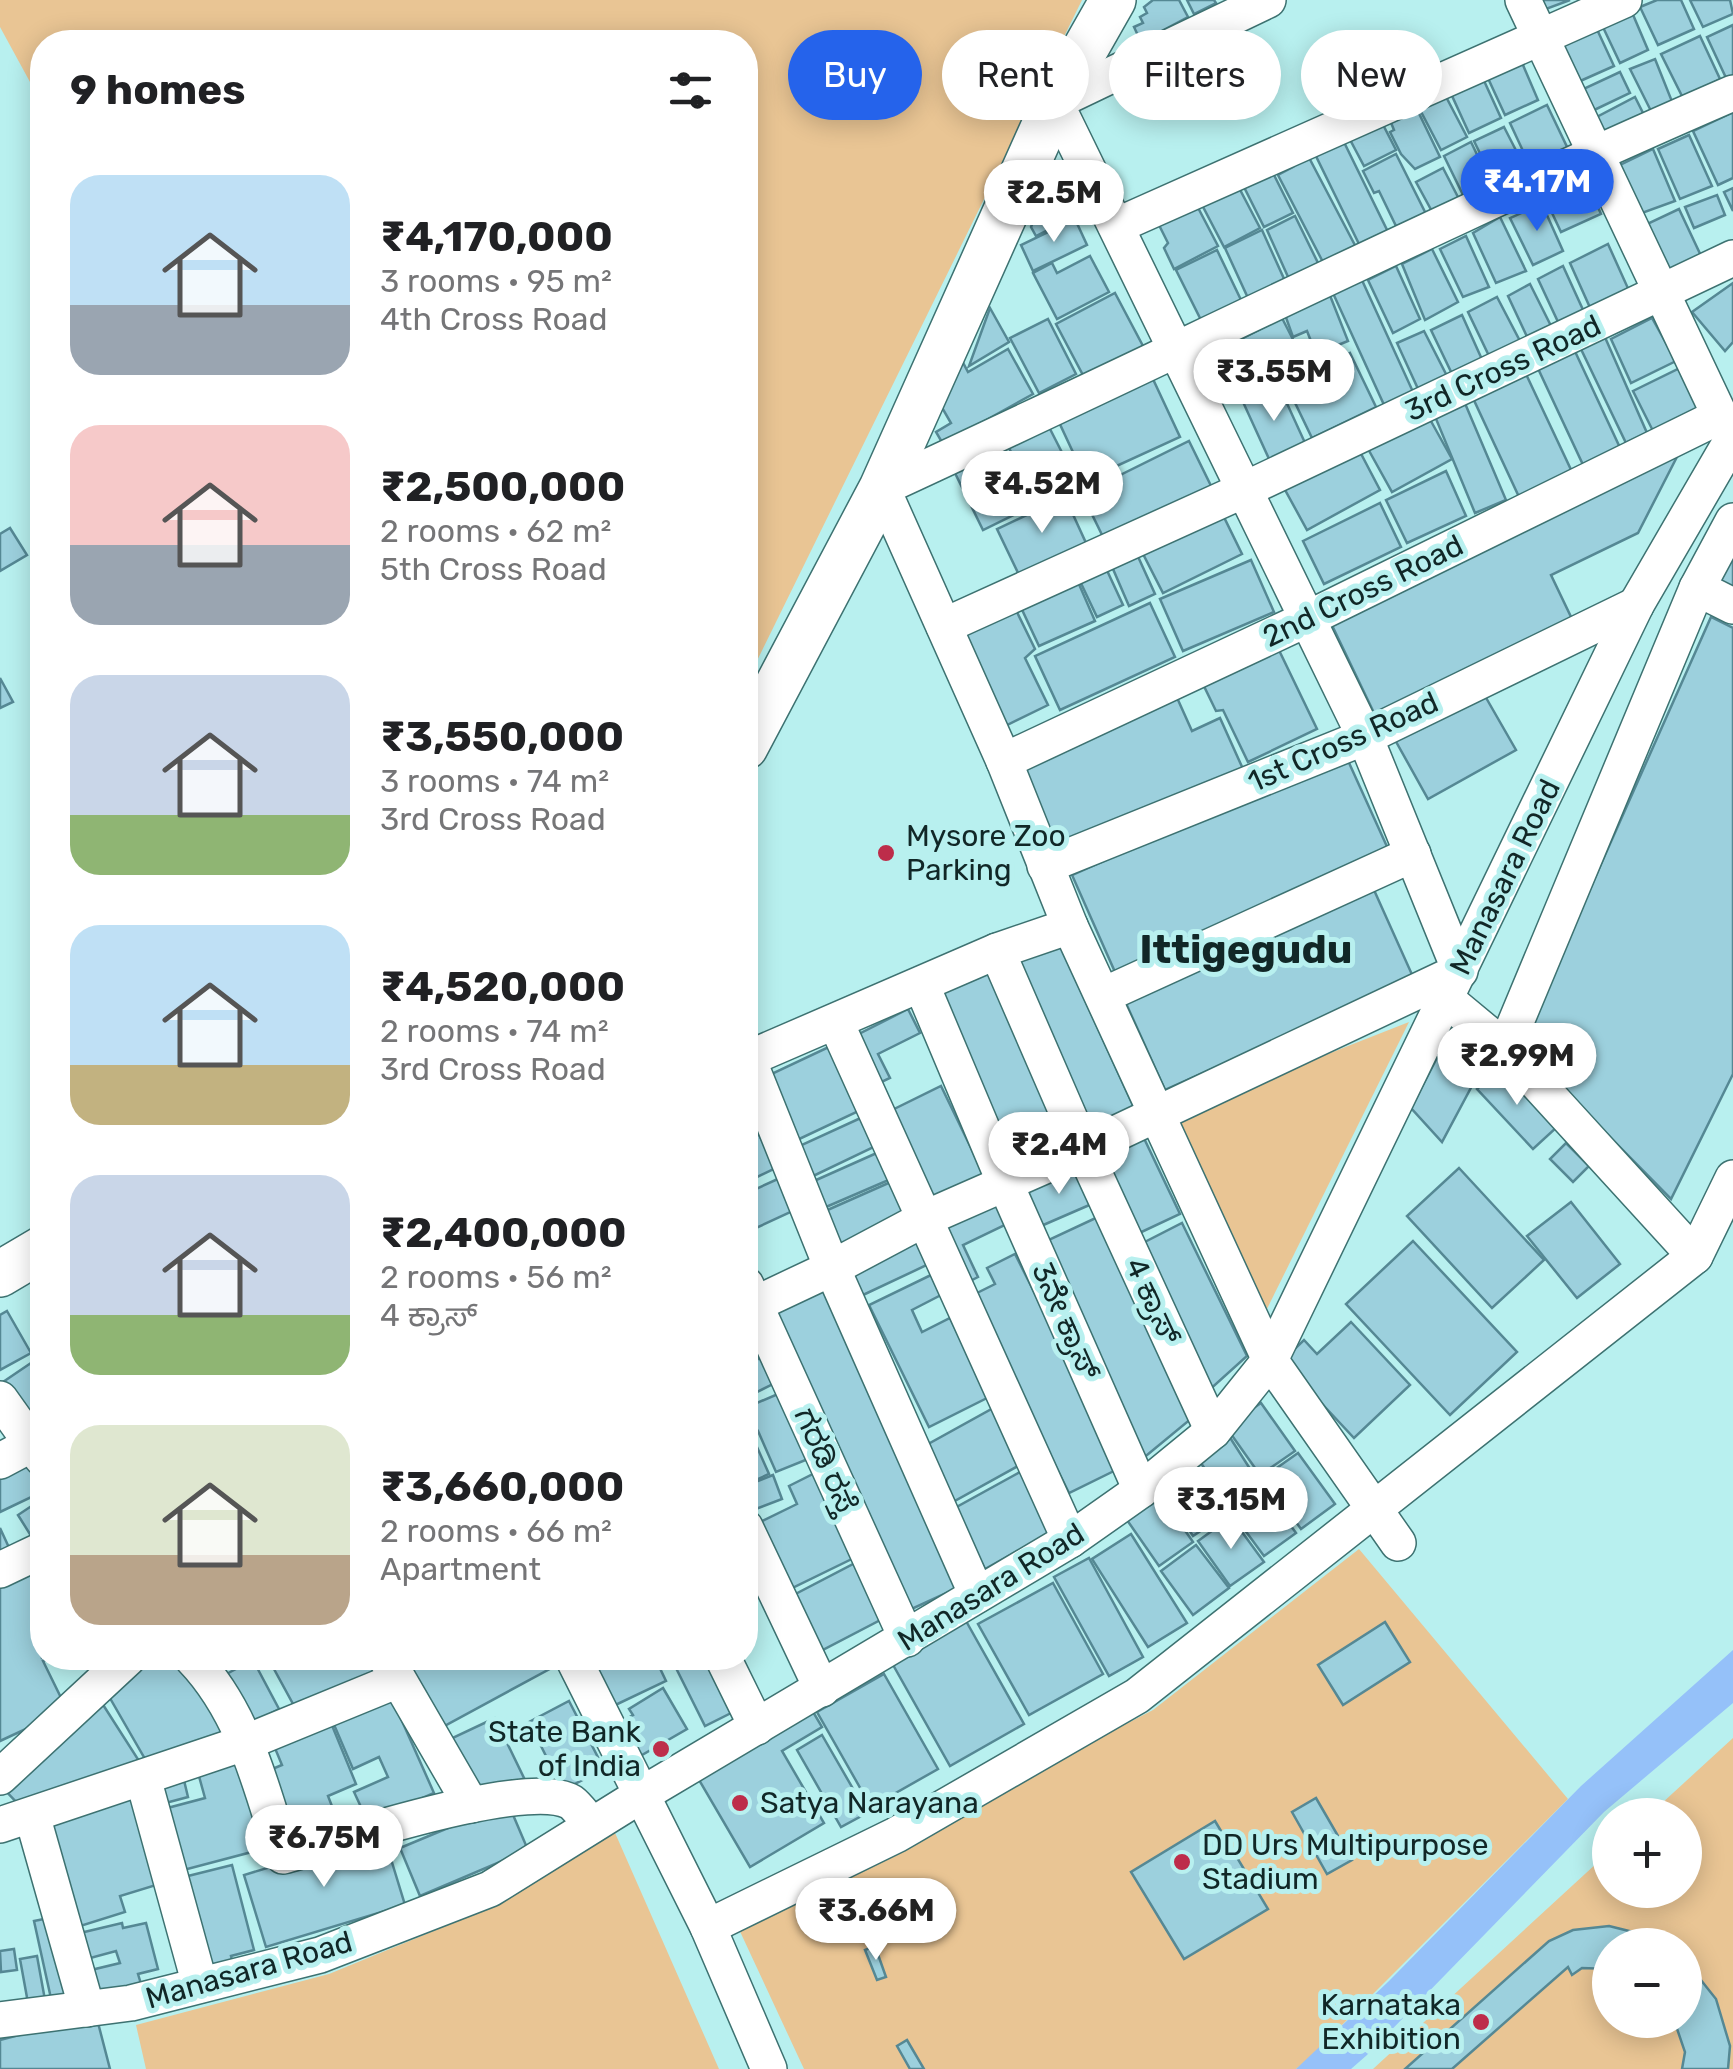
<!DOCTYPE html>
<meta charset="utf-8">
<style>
:root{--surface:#fff;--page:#f6f6f6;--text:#202124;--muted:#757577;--accent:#2563eb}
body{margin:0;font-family:Rubik,"Noto Sans Kannada",sans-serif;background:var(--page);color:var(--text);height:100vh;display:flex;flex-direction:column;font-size:38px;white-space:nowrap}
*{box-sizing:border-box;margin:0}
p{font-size:32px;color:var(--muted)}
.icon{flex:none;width:55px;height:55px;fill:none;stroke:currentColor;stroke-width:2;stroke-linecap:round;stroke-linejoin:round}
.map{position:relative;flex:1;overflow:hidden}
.details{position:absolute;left:30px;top:30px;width:728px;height:1640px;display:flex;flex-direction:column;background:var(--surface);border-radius:40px;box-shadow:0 5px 25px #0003}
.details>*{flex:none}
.top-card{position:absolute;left:788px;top:30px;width:795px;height:90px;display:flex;gap:20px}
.tools{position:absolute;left:1592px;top:1798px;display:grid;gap:20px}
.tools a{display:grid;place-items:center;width:110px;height:110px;border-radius:50%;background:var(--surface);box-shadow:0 5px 25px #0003;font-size:50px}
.price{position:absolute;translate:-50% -85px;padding:0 22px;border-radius:35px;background:#fff;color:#222;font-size:32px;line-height:65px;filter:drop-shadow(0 2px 5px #0008)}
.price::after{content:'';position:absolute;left:50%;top:60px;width:30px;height:22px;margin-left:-15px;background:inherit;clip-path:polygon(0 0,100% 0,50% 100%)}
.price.current{background:var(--accent);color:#fff}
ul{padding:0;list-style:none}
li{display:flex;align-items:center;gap:30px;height:250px;padding:0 40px}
li span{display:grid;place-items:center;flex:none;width:280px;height:200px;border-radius:30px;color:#555}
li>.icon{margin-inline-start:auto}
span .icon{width:120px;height:120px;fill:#fffc;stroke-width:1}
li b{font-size:42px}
h2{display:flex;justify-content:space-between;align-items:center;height:120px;padding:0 40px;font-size:42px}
.tag{padding:0 35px;border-radius:45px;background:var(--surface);box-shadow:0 5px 25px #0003;font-size:35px;line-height:90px}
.tag.current{background:var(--accent);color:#fff}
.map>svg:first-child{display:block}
</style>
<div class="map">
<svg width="1733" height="2069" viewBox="0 0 1733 2069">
<rect width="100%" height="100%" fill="#b8f0ef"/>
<!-- green -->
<g fill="#e9c594" fill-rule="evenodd">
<path d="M0,0h1082l-337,685v-643h-703v62l-42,-77z"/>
<path d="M1409,1022l-147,297 -94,-202z"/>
<path d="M1359,1549l209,250 -262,262 -10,8h-492l-67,-144 416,-215z"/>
<path d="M1733,1738v331h-360l237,-218v39h75v-75h-36zM1610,1945h75v75h-75z"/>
<path d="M612,1826l107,243h-573l-10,-44 193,-51 158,-65z"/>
</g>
<!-- water -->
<path fill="#95c1f9" d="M1733,1650v53l-129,109 -237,243 -16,14h-55l93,-88 192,-195z"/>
<!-- building -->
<g fill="#9cd0dd" stroke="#558894" stroke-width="2.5">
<path d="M1153,0h26l9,17 -47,25 -7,-15 9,-4 -3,-6 7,-4 -3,-6z"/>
<path d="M1187,0h27l2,3 -22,11z"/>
<path d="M1542,0h28l-24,9z"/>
<path d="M1657,0h24l13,29 -36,16 -18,-38z"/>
<path d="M1690,0h40l3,14 -30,13z"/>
<path d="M1631,10l17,40 -28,13 -19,-40z"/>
<path d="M1595,25l19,41 -36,16 -20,-41z"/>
<path d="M1733,25v53l-6,2 -20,-43z"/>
<path d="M1700,36l20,43 -37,19 -22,-44z"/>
<path d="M1520,58l18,42 -33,15 -18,-39z"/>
<path d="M1655,59l18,45 -21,9 -22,-44z"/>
<path d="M1480,72l21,46 -32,15 -21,-46z"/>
<path d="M1620,72l10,21 -40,19 -11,-21z"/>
<path d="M1443,91l24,46 -26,13 -24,-46z"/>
<path d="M1635,97l11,22 -45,20 -10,-19z"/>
<path d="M1413,101l27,56 -25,12 -14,-15 -11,-22 4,-2 -7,-17z"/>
<path d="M1547,105l21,44 -38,17 -20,-43z"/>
<path d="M1733,112v66l-15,7 -25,-54z"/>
<path d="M1378,115l18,35 -32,16 -18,-34z"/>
<path d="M1504,127l21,41 -30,16 -21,-43z"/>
<path d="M1340,134l49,100 -28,14 -49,-100z"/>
<path d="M1689,135l23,51 -32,13 -22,-50z"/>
<path d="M1471,142l21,44 -27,13 -21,-43z"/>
<path d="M1653,149l22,52 -33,12 -24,-47z"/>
<path d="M1305,150l53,101 -32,17 -48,-93 15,-8 -4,-9z"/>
<path d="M1396,154l30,60 -29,14 -18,-37 -5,2 -11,-22z"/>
<path d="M1443,168l17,33 -26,14 -18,-33z"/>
<path d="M1273,173l20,40 -29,14 -23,-46z"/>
<path d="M1584,177l17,37 -40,18 -16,-34z"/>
<path d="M1236,182l24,46 -36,19 -24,-46z"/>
<path d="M1061,187l14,29 -39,20 -5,-9 12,-31z"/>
<path d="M1733,188v23l-9,-19z"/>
<path d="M1717,195l8,20 -31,13 -9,-21z"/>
<path d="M1194,200l24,46 -44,23 -10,-21 4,-5 -12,-24z"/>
<path d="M1542,204l21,47 -30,14 -23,-47z"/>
<path d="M1679,209l24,51 -33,16 -23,-52z"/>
<path d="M1295,216l24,49 -30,14 -22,-49z"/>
<path d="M1500,217l26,54 -30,12 -23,-50z"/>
<path d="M1075,219l12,26 -54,26 -12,-26z"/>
<path d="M1262,230l23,51 -37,17 -23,-50z"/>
<path d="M1466,236l23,51 -26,10 -23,-48z"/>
<path d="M1608,244l23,51 -39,17 -22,-49z"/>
<path d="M1432,249l26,53 -33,18 -23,-56z"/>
<path d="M1217,250l24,50 -40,20 -25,-50z"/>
<path d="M1090,256l19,36 -52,27 -24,-46 19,-10 5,10z"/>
<path d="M1396,266l24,53 -27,14 -25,-53z"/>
<path d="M1563,266l21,46 -25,12 -21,-45z"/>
<path d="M1361,278l53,116 -29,13 -53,-116z"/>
<path d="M1733,283v59l-8,9 -33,-39z"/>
<path d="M1530,284l23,46 -24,11 -21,-45z"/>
<path d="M1115,293l28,53 -59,31 -28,-53z"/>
<path d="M1329,293l19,48 -32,13 -9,-23 -14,6 -9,-25z"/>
<path d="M1497,297l24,46 -31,15 -22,-46z"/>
<path d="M990,308l19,34 -40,24z"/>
<path d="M1462,315l22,49 -30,14 -23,-48z"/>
<path d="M1282,318l23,45 -56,29 -23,-45z"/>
<path d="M1652,318l24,43 -45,22 -20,-44z"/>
<path d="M1048,319l28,55 -37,19 -29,-55z"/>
<path d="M1424,331l24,47 -29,13 -22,-48z"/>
<path d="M1604,335l43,98 -21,10 -46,-96z"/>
<path d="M1572,345l50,107 -37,17 -50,-107z"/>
<path d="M1008,349l25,45 -90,50 -7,-12 15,-9 -14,-24 23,-42 8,15z"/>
<path d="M1350,353l26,54 -64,31 -26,-54z"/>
<path d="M1680,368l19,43 -46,20 -20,-40z"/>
<path d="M1525,372l48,102 -53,25 -48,-103z"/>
<path d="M1152,377l28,60 -94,43 -28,-60z"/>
<path d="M1279,386l27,59 -36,16 -27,-59z"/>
<path d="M1464,401l42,99 -31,13 -41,-99z"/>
<path d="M1427,414l25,45 -60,33 -25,-45z"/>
<path d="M1048,425l31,61 -11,6 -4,-8 -29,15 -27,-53z"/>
<path d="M1189,441l25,51 -107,53 -25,-51z"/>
<path d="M1358,448l22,42 -73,40 -23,-42z"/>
<path d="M1681,449l-43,84 -87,42 21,44 -197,96 -46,-96z"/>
<path d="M995,451l29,59 -41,20 -29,-59z"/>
<path d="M1446,471l20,45 -59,27 -21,-43z"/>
<path d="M1065,497l21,46 -67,32 -22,-46z"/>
<path d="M1380,503l21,44 -77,37 -21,-43z"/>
<path d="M1219,507l23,47 -79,39 -24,-47z"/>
<path d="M10,528l17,27 -27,16v-37z"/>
<path d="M1733,548v44l-18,-10z"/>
<path d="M1135,550l20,44 -26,12 -19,-44z"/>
<path d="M1251,560l23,52 -91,39 -23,-52z"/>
<path d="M1104,564l19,41 -26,12 -19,-40z"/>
<path d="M1075,575l20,46 -56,25 -21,-45z"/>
<path d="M1012,602l23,47 -10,9 23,47 -49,24 -47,-98z"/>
<path d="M1150,603l25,54 -115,53 -25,-54z"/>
<path d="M1711,617l22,11v446l-62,125 -151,-153z"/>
<path d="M1276,644l41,85 -69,33 -25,-52 -7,1 -15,-31z"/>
<path d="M0,678l13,24 -13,6z"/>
<path d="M1481,689l35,61 -88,49 -34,-61z"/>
<path d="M1174,691l18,40 28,-13 23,51 -186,86 -42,-91z"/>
<path d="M1345,754l44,97 -274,121 -43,-97z"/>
<path d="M1374,890l40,89 -249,111 -40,-89z"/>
<path d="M1056,936l79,174 -49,22 -78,-174z"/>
<path d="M987,964l77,175 -52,23 -77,-175z"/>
<path d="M908,1009l12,24 -42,21 12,24 -17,8 -24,-47z"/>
<path d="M1451,1031l39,21 -48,90 -31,-34z"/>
<path d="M833,1045l30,64 -68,32 -30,-64z"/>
<path d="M1501,1067l56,60 -24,22 -56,-60z"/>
<path d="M941,1086l45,93 -60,29 -44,-93z"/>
<path d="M745,1107l31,61 -21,10 -10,-19z"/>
<path d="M865,1116l13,29 -69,33 -14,-30z"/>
<path d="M1141,1132l39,82 -47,22 -39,-82z"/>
<path d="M1566,1143l23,23 -16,16 -23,-23z"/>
<path d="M879,1152l12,27 -65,28 -12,-26z"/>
<path d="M1077,1167l17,36 -53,23 -16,-36z"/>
<path d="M1459,1168l85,92 -52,48 -85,-92z"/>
<path d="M780,1178l15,32 -50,23v-39z"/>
<path d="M893,1181l14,34 -69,30 -15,-33z"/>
<path d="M993,1194l14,30 -44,21 15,32 -14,7 -30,-62z"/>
<path d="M1571,1202l49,62 -43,34 -50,-62z"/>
<path d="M1100,1216l92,202 -51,42 -99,-217z"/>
<path d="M1182,1223l65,133 -41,37 -71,-146z"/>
<path d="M916,1232l15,31 -68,32 -15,-31z"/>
<path d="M1413,1241l104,111 -67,63 -104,-111z"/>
<path d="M1015,1254l107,213 -53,26 -98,-197 24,-12 -8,-16z"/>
<path d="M931,1275l10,20 -29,15 10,22 28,-14 39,79 -60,30 -60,-122z"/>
<path d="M824,1282l140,303 -59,27 -139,-303z"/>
<path d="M7,1311l24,42 -31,17v-55z"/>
<path d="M1351,1322l59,63 -56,53 -72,-77 22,-21 13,14z"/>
<path d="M766,1355l13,26 -34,17v-41l3,7z"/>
<path d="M31,1363l11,17v38l-13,9 -29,-43z"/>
<path d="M785,1391l28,66 -37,15 -18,-41 -4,2 -9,-25z"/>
<path d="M1261,1403l34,48 -35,24 -34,-48z"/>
<path d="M997,1406l30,55 -76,42 -30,-55z"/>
<path d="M745,1420l24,54 -24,11z"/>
<path d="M1229,1436l32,50 -31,21 -33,-50z"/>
<path d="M1298,1453l37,51 -34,25 -37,-52z"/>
<path d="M31,1454l11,25v13l-42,20v-44z"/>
<path d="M821,1470l41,84 -76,37 -32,-66 43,-21 -8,-18z"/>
<path d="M1197,1470l29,44 -33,22 -29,-44z"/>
<path d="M1020,1472l32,60 -67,37 -32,-60z"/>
<path d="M773,1475l9,24 -34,13 -3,-26z"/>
<path d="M1265,1490l31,43 -32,23 -31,-42z"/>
<path d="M1161,1496l32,46 -34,24 -32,-46z"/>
<path d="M42,1499v46l-4,2 -20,-32z"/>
<path d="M1231,1517l33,45 -34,24 -32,-45z"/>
<path d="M0,1528l11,24 -11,5z"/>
<path d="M1131,1534l56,89 -39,24 -56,-88z"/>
<path d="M1196,1545l33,43 -36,27 -32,-44z"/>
<path d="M1089,1558l54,99 -34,19 -55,-99z"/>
<path d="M42,1559v99h8l-7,3 24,49 -67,31v-163z"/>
<path d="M859,1561l29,55 -75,39 -29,-55z"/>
<path d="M1053,1583l50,91 -74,41 -51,-91z"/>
<path d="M966,1621l58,103 -74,42 -58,-103z"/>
<path d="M1385,1622l25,40 -67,43 -25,-40z"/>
<path d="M149,1658h33l43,72 -73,41 -49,-85z"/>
<path d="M201,1658h43l-31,18z"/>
<path d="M268,1658h99l8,15 -77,40z"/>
<path d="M397,1658h156l4,7 -120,65z"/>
<path d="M582,1658h73l11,23 -59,28z"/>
<path d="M671,1658h37l27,53 -30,15z"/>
<path d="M253,1660l26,49 -34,18 -26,-49z"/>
<path d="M884,1674l54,95 -67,38 -54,-95z"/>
<path d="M663,1688l24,41 -52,30 -19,-34 17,-10 -4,-6z"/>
<path d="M390,1694l44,99 -66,29 -14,-30 34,-15 -9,-20 -26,12 -21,-49z"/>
<path d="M100,1700l41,64 -120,43 -17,-18z"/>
<path d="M569,1701l35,68 -41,21 -34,-68z"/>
<path d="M809,1705l13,22 -40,24 42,72 -74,44 -55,-94z"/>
<path d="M329,1718l27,66 -28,12 12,31 -50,20 -30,-73 22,-9 -10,-24z"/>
<path d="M495,1718l29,60 -49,24 -29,-61z"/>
<path d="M822,1735l45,78 -26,14 -44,-77z"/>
<path d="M243,1757l24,91 -91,24 -16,-62 45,-12 -8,-29z"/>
<path d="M182,1772l6,25 -30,8 -7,-25z"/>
<path d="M137,1786l29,96 -46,14 5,16 -51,16 -35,-112z"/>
<path d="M1316,1798l36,62 -25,14 -35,-62z"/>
<path d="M508,1803l20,47 -108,46 -20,-48z"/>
<path d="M1215,1821l53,88 -84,50 -53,-87z"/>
<path d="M383,1833l22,72 -139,42 -22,-72z"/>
<path d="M232,1865l22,85 -23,6 2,9 -34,8 -23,-94z"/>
<path d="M59,1916l18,82 -25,5 -18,-82z"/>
<path d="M122,1923l1,5 23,-5 12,46 -20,5 3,10 -48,11 -6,-24 33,-8 -4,-12 -33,9 -7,-26z"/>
<path d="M1609,1926l40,10 14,9h-53v24l-28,-1 -10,7 -4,-8 -116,102h-47l144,-128 24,-11z"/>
<path d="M875,1946l11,31 -9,3 -12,-30z"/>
<path d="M14,1949l3,21 -16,2 -1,-21z"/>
<path d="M37,1956l8,44 -17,3 -8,-44z"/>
<path d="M1685,1960l31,39 14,47 -2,23h-46l3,-17 -11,-32h11z"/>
<path d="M96,2015l14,54h-110v-29z"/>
<path d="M907,2040l17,29h-14l-13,-23z"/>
</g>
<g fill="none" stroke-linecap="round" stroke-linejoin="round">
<!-- minor casing -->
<g stroke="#3d7271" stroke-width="38">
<g id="minor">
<path d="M1523,0l197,416 13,12"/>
<path d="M1116,226l508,-226"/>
<path d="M1697,588l36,18"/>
<path d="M944,626l302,-137 487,-231"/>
<path d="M1004,761l303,-142 413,-203"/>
<path d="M1045,866l320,-129 271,-132"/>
<path d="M997,951l86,198 130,282"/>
<path d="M922,986l83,197 136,307"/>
<path d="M1104,995l309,-141"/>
<path d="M1446,999l59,49 190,208"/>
<path d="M836,1023l234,517"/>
<path d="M1505,1048l192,-460 36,-67"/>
<path d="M748,1059l84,209 145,327"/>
<path d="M745,1060l252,-109 73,-25"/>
<path d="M746,1285l161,354"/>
<path d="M745,1309l87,-41 94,-50 157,-69 377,-178 -95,-234 -310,-635 213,-102"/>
<path d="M0,1399l42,59"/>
<path d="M0,1461l32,-17"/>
<path d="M745,1527l77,162"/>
<path d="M1398,1543l-128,-183 -200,-434 -66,-165 -122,-273c284,-131 564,-271 851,-395"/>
<path d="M0,1570l42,-20"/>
<path d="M192,1658c52,54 69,128 91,198 55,-15 243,-79 288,-54 7,5 15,17 21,23"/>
<path d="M386,1658l85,147"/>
<path d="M573,1658l135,269 61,142"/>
<path d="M723,1658l34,69"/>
<path d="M0,1777l128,-119"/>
<path d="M143,1778l57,207"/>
<path d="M32,1815l55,194"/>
<path d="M0,1825l247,-83 151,-62"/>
<path d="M708,1927l188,-92 241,-139 558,-440 38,-78"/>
<path d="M0,2020l131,-17 189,-48 170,-66 151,-94 429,-255 71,-50 72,-59 57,-71 366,-755 97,-167"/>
</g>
</g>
<!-- major casing -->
<g stroke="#3d7271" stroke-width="48">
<g id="major">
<path d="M745,747l137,-259 173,-386 58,-102"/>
<path d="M0,1274l42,-25"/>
</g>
</g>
<!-- minor -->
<use href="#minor" stroke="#fff" stroke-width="35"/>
<!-- major -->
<use href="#major" stroke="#fff" stroke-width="45"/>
</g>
<!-- markers -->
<g fill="#bd2d4a" stroke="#b8f0ef" stroke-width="4">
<circle cx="886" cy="853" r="10"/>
<circle cx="661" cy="1749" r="10"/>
<circle cx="740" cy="1803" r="10"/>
<circle cx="1182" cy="1862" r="10"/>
<circle cx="1481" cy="2022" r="10"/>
</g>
<g text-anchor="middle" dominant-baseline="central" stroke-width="10" stroke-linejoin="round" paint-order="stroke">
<!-- street labels -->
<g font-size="30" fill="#112727" stroke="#b8f0ef">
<text transform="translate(1503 368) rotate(-25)">3rd Cross Road</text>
<text transform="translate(1363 591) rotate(-26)">2nd Cross Road</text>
<text transform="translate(1343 742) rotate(-24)">1st Cross Road</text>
<text transform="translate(1505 877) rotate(-64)">Manasara Road</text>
<text transform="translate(1153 1301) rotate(65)">4 ಕ್ರಾಸ್</text>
<text transform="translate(1066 1321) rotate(66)">3ನೆೇ ಕ್ರಾಸ್</text>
<text transform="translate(826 1461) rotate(66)">ಗರಡಿ ರಸ್ತೆ</text>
<text transform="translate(991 1587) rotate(-32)">Manasara Road</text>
<text transform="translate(249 1970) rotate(-16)">Manasara Road</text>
</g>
<!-- poi labels -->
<g font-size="30" fill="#112727" stroke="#b8f0ef" text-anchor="start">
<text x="906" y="836">Mysore Zoo<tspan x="906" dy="34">Parking</tspan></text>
<text x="641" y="1732" text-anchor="end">State Bank<tspan x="641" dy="34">of India</tspan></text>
<text x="760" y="1803">Satya Narayana</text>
<text x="1202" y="1845">DD Urs Multipurpose<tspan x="1202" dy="34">Stadium</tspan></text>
<text x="1461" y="2005" text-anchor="end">Karnataka<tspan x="1461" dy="34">Exhibition</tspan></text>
</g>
<!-- district labels -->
<g font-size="40" font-weight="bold" fill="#112727" stroke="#b8f0ef">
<text x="1246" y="949">Ittigegudu</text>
</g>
</g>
</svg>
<div class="tools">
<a>+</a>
<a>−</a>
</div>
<b class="price current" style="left:1537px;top:234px">₹4.17M</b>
<b class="price" style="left:1054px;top:245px">₹2.5M</b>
<b class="price" style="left:1274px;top:424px">₹3.55M</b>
<b class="price" style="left:1042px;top:536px">₹4.52M</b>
<b class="price" style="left:1517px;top:1108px">₹2.99M</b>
<b class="price" style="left:1059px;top:1197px">₹2.4M</b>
<b class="price" style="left:1231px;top:1552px">₹3.15M</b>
<b class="price" style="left:324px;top:1890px">₹6.75M</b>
<b class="price" style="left:876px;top:1963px">₹3.66M</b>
<div class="top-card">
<a class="tag current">Buy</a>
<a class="tag">Rent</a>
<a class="tag">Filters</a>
<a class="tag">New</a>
</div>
<section class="details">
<h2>9 homes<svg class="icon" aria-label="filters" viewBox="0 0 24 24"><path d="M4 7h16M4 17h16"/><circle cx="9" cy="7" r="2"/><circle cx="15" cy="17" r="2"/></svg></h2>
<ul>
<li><span style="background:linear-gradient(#bfe0f5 65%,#9aa5b1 0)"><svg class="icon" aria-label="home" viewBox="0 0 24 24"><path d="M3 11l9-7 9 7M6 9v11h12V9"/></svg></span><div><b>₹4,170,000</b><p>3 rooms · 95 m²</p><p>4th Cross Road</p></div></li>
<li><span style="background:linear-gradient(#f6c9c9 60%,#9aa5b1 0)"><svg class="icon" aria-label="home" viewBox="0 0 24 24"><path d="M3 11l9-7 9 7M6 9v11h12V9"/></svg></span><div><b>₹2,500,000</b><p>2 rooms · 62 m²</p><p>5th Cross Road</p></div></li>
<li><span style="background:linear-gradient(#c9d6e8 70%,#8fb573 0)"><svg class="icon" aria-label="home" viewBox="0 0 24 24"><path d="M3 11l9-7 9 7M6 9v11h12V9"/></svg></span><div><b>₹3,550,000</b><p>3 rooms · 74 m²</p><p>3rd Cross Road</p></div></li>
<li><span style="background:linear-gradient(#bfe0f5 70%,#c2b280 0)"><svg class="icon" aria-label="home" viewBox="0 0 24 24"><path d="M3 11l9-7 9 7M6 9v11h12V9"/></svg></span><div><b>₹4,520,000</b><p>2 rooms · 74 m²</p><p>3rd Cross Road</p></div></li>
<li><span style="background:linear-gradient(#c9d6e8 70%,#8fb573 0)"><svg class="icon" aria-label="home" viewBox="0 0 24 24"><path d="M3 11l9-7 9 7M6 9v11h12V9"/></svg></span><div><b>₹2,400,000</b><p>2 rooms · 56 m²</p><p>4 ಕ್ರಾಸ್</p></div></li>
<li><span style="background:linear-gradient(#dfe7d0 65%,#b9a48a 0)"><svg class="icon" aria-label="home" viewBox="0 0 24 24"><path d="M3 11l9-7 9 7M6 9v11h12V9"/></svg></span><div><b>₹3,660,000</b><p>2 rooms · 66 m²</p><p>Apartment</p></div></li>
</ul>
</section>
</div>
